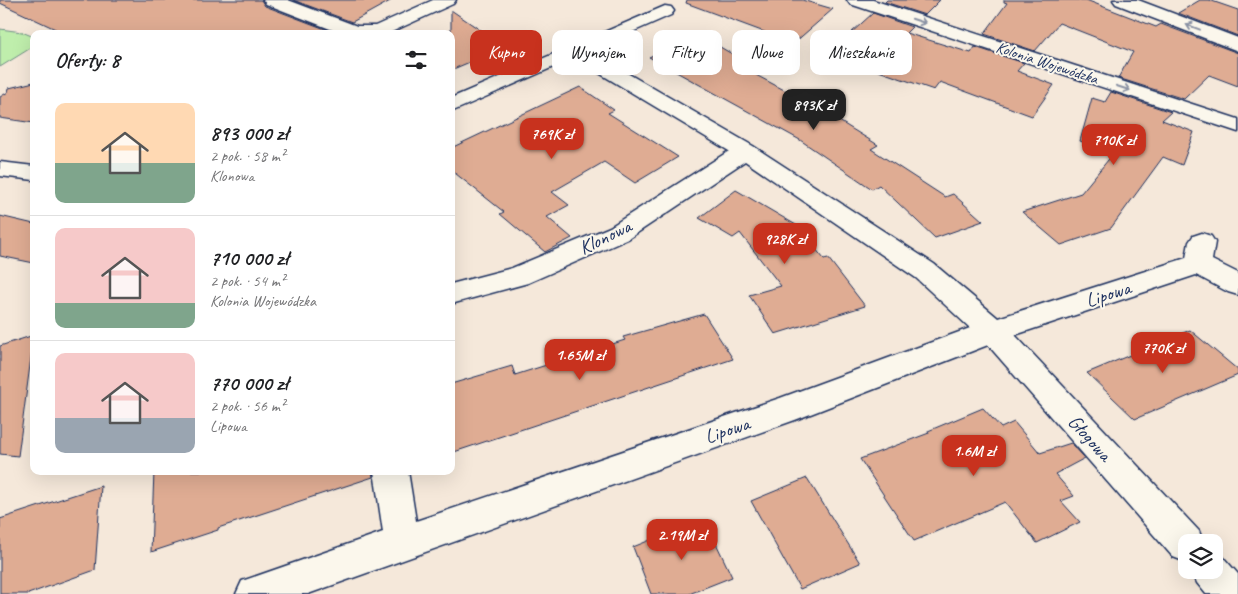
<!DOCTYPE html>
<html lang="pl">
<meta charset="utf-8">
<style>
:root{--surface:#fff;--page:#f2f2f2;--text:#202124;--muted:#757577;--line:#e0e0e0;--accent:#c8321e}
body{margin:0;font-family:Caveat,sans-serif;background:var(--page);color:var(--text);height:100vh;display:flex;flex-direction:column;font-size:19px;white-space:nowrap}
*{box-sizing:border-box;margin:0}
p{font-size:16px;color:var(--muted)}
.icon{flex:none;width:28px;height:28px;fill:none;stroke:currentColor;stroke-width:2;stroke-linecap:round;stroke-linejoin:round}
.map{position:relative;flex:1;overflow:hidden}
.details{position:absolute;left:30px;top:30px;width:425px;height:445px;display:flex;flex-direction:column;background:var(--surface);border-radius:10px;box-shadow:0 5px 20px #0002}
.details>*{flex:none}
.guide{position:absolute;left:470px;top:30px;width:475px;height:45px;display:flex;gap:10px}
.controls{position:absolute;left:1178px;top:534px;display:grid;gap:10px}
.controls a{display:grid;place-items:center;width:45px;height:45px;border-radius:10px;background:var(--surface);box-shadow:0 5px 20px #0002;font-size:25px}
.price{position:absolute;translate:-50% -42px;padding:0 11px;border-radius:10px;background:var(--accent);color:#fff;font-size:16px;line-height:32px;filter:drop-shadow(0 1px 2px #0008)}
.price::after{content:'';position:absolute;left:50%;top:30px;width:15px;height:11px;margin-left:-8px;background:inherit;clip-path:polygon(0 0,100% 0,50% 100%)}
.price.active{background:#222;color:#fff}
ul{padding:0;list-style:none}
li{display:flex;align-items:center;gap:15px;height:125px;padding:0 25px}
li+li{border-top:1px solid var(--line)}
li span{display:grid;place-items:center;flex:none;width:140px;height:100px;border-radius:10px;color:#555}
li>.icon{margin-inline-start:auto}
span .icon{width:60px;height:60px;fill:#fffc;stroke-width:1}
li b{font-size:21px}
h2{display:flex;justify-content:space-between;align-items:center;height:60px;padding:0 25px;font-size:21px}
.tag{padding:0 18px;border-radius:10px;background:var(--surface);box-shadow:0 5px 20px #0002;font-size:18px;line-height:45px}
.tag.active{background:var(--accent);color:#fff}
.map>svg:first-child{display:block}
</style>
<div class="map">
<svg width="1238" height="594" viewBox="0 0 1238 594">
<rect width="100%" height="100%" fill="#f5e8da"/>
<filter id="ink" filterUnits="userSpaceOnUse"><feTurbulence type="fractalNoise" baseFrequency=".02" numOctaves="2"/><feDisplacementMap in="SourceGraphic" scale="10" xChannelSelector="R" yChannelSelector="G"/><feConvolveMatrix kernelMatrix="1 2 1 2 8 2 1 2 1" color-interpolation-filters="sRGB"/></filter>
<g filter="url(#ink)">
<!-- green -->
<path fill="#bfeeac" stroke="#6d8e85" d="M0,29l22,3 12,5v9l-34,21z"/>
<!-- building -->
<g fill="#dfac93" stroke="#1b2f5e">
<path d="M0,0h261l4,6 68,26 -3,2h-264l-66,-31z"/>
<path d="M293,0h99l-40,22z"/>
<path d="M687,0h115l31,9 -39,34 -108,-40z"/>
<path d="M887,0h53l-15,15 -40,-13z"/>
<path d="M1004,0h82l70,27 5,-3 77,29v33l-29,-11 -25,24 -66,-21 15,-26 -74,-29 -24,28 -51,-17 23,-31 -3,-1z"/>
<path d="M1200,0h9l29,10v26l-60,-23z"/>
<path d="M451,10l54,37 -54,23z"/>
<path d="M873,13l39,14 -6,6 65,20 4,-6 49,16 -7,8 37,14 -22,31 -92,-34 -6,8 -70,-24 24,-21 -37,-12z"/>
<path d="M698,34l63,37 -5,4 62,33 60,37 -7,4 74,48 8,-3 30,27 -48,17 -56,-53 -7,4 -72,-49 -151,-83z"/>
<path d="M34,82v41l-34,-5v-21l8,-5 1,-4z"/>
<path d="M580,87l34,23 -6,3 70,44 -43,26 -31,-21 -52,30 17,13 -22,12 25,21 -27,14 -45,-38 4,-2 -53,-42v-22z"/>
<path d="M1111,92l60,20 -9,8 32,12 -12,33 -19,-8 -52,71 -50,17 -39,-33 59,-19 32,-39 -33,-13 12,-43 13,4z"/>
<path d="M736,190l60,35 28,34 4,-1 37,48 -90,28 -26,-39 32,-9 -41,-53 -7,5 -34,-20z"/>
<path d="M0,216l34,8v39l-34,-7z"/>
<path d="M704,314l29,45 -282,94v-69l61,-18 3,9 110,-35 -2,-3z"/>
<path d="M1190,330l48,40v5l-103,44 -48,-46z"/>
<path d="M34,335l-16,121 -18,-2v-108z"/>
<path d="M983,408l18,20 13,-6 26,31 31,-10 14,15 -30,16 19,22 -13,5 19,21 -43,21 -32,-41 -91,39 -54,-82 69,-26 -1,-2z"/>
<path d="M154,471h218l1,6 -155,51v2l-67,22z"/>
<path d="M807,478l53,85 -60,26 -49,-88z"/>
<path d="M101,486l-6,84 -67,24h-28v-75z"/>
<path d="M695,522h11l26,55 -43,17h-38l-18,-47z"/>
</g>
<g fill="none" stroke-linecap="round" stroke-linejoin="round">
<!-- minor casing -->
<g stroke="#1b2f5e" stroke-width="3">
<g id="minor">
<path d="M263,0h25l69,26h18l58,-26h23l-3,4 -66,30h-44l-77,-30z"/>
<path d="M847,0h26l365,119v13l-388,-128z"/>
<path d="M1113,0h25l100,38v13l-122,-47z"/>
<path d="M665,6l6,1 3,4 -3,4 -82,36 164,95 181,118 64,54 188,-60 3,-16 4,-6 9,-3 9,3 4,6 -3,18 26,13v22l-10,-3 -32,-17 -181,60 184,196 4,11h-17v20l-13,-5 -185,-212 -193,75 -487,174h-72l6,-13 141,-49 -9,-61h34l8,50 364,-123 190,-70 -54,-50 -171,-117 -117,78 -100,44 -77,21v-20l61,-16 98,-41 119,-76 -155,-93 -123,54v-14z"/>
<path d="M0,162l34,4v14l-34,-4z"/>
<path d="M1214,553l9,4 15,17v20h-32l-9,-11 -5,-13h22z"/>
</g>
</g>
<!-- minor -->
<use href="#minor" fill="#fbf7ec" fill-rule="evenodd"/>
</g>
<!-- one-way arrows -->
<defs><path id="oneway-shaft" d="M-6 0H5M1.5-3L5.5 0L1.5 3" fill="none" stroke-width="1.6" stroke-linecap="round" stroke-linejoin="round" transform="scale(1.25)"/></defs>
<g stroke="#8b93a5">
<use href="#oneway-shaft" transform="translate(919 21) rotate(18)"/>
<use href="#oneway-shaft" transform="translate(1193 27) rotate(-159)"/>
<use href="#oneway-shaft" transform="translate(1123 88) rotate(18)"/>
</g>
</g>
<g text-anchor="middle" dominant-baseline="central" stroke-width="4" stroke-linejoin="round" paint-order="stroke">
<!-- far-street labels -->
<g font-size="16" fill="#1b2f5e" stroke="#fbf7ec">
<text transform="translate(1047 63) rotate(18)">Kolonia Wojewódzka</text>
</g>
<!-- street labels -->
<g font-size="20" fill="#1b2f5e" stroke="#fbf7ec">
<text transform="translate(605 237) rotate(-26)">Klonowa</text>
<text transform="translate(1108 294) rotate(-18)">Lipowa</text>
<text transform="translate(727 430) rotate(-19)">Lipowa</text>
<text transform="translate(1090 438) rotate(48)">Głogowa</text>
</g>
</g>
</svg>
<div class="controls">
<a><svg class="icon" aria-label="layers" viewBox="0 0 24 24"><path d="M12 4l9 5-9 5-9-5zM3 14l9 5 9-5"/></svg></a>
</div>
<b class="price active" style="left:814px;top:131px">893K zł</b>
<b class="price" style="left:552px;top:160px">769K zł</b>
<b class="price" style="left:1114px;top:166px">710K zł</b>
<b class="price" style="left:785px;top:265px">928K zł</b>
<b class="price" style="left:1163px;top:374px">770K zł</b>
<b class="price" style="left:580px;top:381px">1.65M zł</b>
<b class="price" style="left:974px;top:477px">1.6M zł</b>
<b class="price" style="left:682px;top:561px">2.19M zł</b>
<div class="guide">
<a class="tag active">Kupno</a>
<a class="tag">Wynajem</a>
<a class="tag">Filtry</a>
<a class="tag">Nowe</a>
<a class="tag">Mieszkanie</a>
</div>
<section class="details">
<h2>Oferty: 8<svg class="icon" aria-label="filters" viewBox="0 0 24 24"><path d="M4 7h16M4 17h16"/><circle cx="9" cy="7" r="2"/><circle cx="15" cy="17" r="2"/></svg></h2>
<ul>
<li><span style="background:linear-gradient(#ffd9b3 60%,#7fa58c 0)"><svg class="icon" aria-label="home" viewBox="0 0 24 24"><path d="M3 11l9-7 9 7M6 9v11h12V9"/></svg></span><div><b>893 000 zł</b><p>2 pok. · 58 m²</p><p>Klonowa</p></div></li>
<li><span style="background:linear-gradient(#f6c9c9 75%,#7fa58c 0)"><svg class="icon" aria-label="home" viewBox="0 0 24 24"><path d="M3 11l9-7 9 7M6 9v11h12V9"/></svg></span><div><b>710 000 zł</b><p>2 pok. · 54 m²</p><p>Kolonia Wojewódzka</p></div></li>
<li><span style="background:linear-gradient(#f6c9c9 65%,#9aa5b1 0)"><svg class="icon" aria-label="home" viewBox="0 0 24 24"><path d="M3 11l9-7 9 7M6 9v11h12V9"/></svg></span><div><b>770 000 zł</b><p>2 pok. · 56 m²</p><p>Lipowa</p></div></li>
</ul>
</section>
</div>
